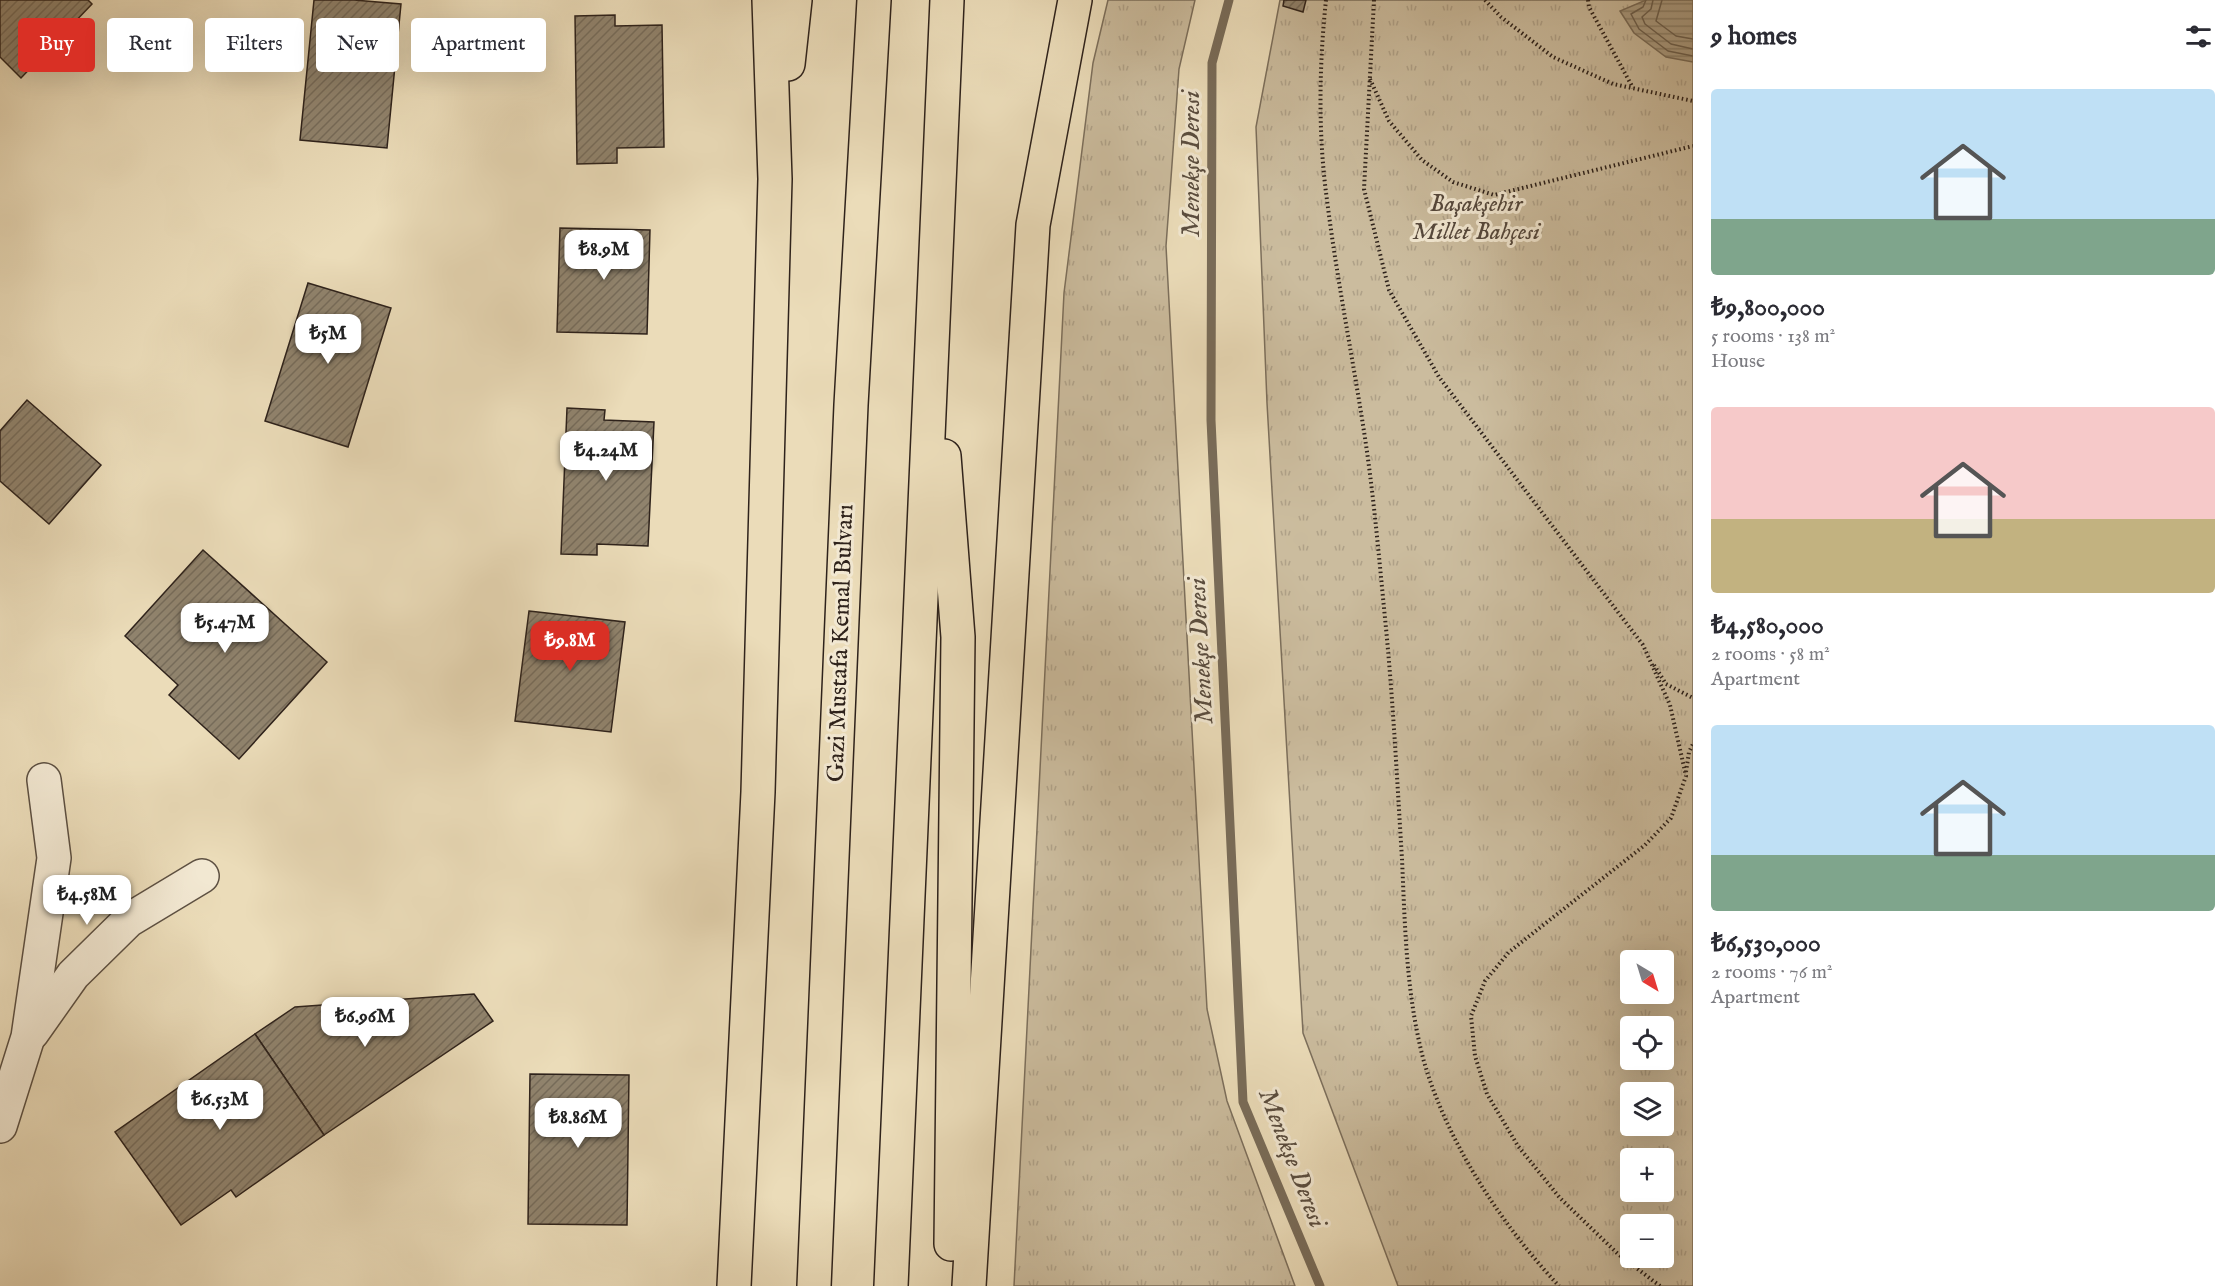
<!DOCTYPE html>
<meta charset="utf-8">
<style>
:root{--surface:#fff;--page:#f7f7f7;--text:#2b2b33;--muted:#7c7c81;--accent:#d93025}
body{margin:0;font-family:"IM FELL English",serif;background:var(--page);color:var(--text);height:100vh;display:flex;flex-direction:column;font-size:22px;white-space:nowrap}
*{box-sizing:border-box;margin:0}
p{font-size:20px;color:var(--muted)}
.icon{flex:none;width:33px;height:33px;fill:none;stroke:currentColor;stroke-width:2;stroke-linecap:round;stroke-linejoin:round}
.map{position:relative;flex:1;overflow:hidden}
.sheet{display:flex;flex-direction:column;background:var(--surface);width:540px}
.sheet>*{flex:none}
.hud{position:absolute;left:18px;top:18px;width:570px;height:54px;display:flex;gap:12px}
.needle{width:39px;rotate:142deg}
.controls{position:absolute;left:1620px;top:950px;display:grid;gap:12px}
.controls a{display:grid;place-items:center;width:54px;height:54px;border-radius:6px;background:var(--surface);box-shadow:0 6px 24px #0002;font-size:30px}
.price{position:absolute;translate:-50% -51px;padding:0 14px;border-radius:12px;background:#fff;color:#222;font-size:20px;line-height:39px;filter:drop-shadow(0 2px 3px #0008)}
.price::after{content:'';position:absolute;left:50%;top:36px;width:18px;height:14px;margin-left:-9px;background:inherit;clip-path:polygon(0 0,100% 0,50% 100%)}
.price.current{background:var(--accent);color:#fff}
ul{padding:0;list-style:none}
li{display:grid;align-content:center;gap:12px;height:318px;padding:0 18px}
li span{display:grid;place-items:center;height:186px;border-radius:6px;color:#555}
li>.icon{margin-inline-start:auto}
span .icon{width:108px;height:108px;fill:#fffc;stroke-width:1}
li b{font-size:26px}
h2{display:flex;justify-content:space-between;align-items:center;height:72px;padding:0 18px;font-size:26px}
.tag{padding:0 21px;border-radius:6px;background:var(--surface);box-shadow:0 6px 24px #0002;font-size:21px;line-height:54px}
.tag.current{background:var(--accent);color:#fff}
main{display:flex;flex:1;min-height:0}
.map>svg:first-child{display:block}
</style>
<main>
<div class="map">
<svg width="1693" height="1286" viewBox="0 0 1693 1286">
<defs>
<pattern id="grass-tufts" width="24" height="20" patternUnits="userSpaceOnUse" patternTransform="scale(1.5)"><rect width="24" height="20" fill="#cbbc9e"/><path d="M3 7l-1-3M5 7V3M7 7l1-3M15 17l-1-3M17 17v-4M19 17l1-3" fill="none" stroke="#afa188"/></pattern>
<pattern id="water-rules" width="6" height="5" patternUnits="userSpaceOnUse" patternTransform="scale(1.5)"><rect width="6" height="5" fill="#ab9d83"/><path d="M0 2.5h6" fill="none" stroke="#8c806a"/></pattern>
<pattern id="building-hatch" width="6" height="6" patternUnits="userSpaceOnUse" patternTransform="scale(1.5)"><rect width="6" height="6" fill="#90836d"/><path d="M-1 1l2-2M0 6l6-6M5 7l2-2" fill="none" stroke="#766b59"/></pattern>
</defs>
<rect width="100%" height="100%" fill="#ebdcb9"/>
<filter id="stains"><feTurbulence type="fractalNoise" baseFrequency=".00333" numOctaves="4"/><feColorMatrix values="0 0 0 0 .2 0 0 0 0 .09 0 0 0 0 .02 0 0 0 .5 -.17"/></filter>
<radialGradient id="worn" r=".72"><stop offset=".6" stop-color="#630" stop-opacity="0"/><stop offset="1" stop-color="#630" stop-opacity=".3"/></radialGradient>
<!-- grass -->
<g fill="url(#grass-tufts)" stroke="#7c6f5c" stroke-width="1.5" fill-rule="evenodd">
<path d="M1108,0h87l-16,69 -13,177 41,763 20,92 68,185h-281l50,-993 29,-230z"/>
<path d="M1280,0h413v1286h-295l-95,-253 -36,-630 -11,-276zM1630,960h34v33h-34zM1630,1026h34v33h-34zM1630,1092h34v33h-34zM1630,1158h34v33h-34zM1630,1224h34v33h-34z"/>
</g>
<!-- water -->
<path fill="url(#water-rules)" stroke="#796c59" stroke-width="1.5" d="M1646,0h47v62l-27,-5 -32,-24 -14,-22z"/>
<g fill="none" stroke-linecap="round" stroke-linejoin="round">
<!-- shore -->
<g stroke="#6c604f" stroke-width="1.5">
<path d="M1646,0l-3,7 -12,7 8,15 29,22 25,5"/>
<path d="M1653,0l-2,9 -9,8 3,7 26,20 22,5"/>
<path d="M1662,0l-6,21 20,15 17,3"/>
</g>
<!-- stream -->
<path stroke="#796c59" stroke-width="9" d="M1229,0l-17,63 -1,357 32,682 77,184"/>
</g>
<!-- building -->
<g fill="url(#building-hatch)" stroke="#2e221b" stroke-width="1.5">
<path d="M0,0h88l4,4 -71,74 -21,-21z"/>
<path d="M314,0h40l47,4 -14,144 -87,-8z"/>
<path d="M1284,0h22l-3,12 -20,-6z"/>
<path d="M615,15v11l47,-1 2,122 -47,1v15l-40,1 -2,-148z"/>
<path d="M560,228l90,2 -3,104 -90,-2z"/>
<path d="M308,283l83,25 -43,139 -83,-26z"/>
<path d="M27,400l74,65 -52,59 -49,-43v-50z"/>
<path d="M567,408l38,2 -1,10 50,2 -6,124 -51,-2v11l-36,-1z"/>
<path d="M203,550l124,112 -88,97 -70,-64 9,-10 -53,-49z"/>
<path d="M529,611l96,11 -14,110 -96,-11z"/>
<path d="M474,994l19,27 -169,114 -69,-101 40,-27z"/>
<path d="M255,1034l69,101 -88,62 -5,-7 -50,35 -66,-93z"/>
<path d="M530,1074l99,1 -2,150 -99,-1z"/>
</g>
<g fill="none" stroke-linecap="round" stroke-linejoin="round">
<!-- minor casing -->
<g stroke="#5d5042" stroke-width="36">
<g id="minor">
<path d="M32,1033l41,-58 56,-55 73,-44"/>
<path d="M0,1126l28,-89 26,-179 -10,-78"/>
</g>
</g>
<!-- highway casing -->
<g stroke="#2e221b" stroke-width="36">
<g id="highway">
<path d="M788,64l7,-64"/>
<path d="M944,456l14,181 -7,607"/>
<path d="M734,1286l24,-494 17,-613 -6,-179"/>
<path d="M814,1286l37,-881 23,-405"/>
<path d="M891,1286l56,-1286"/>
<path d="M969,1286l64,-1061 42,-225"/>
</g>
</g>
<!-- path -->
<g stroke="#2e221b" stroke-width="4" stroke-dasharray="1.5 3" stroke-linecap="butt">
<path d="M1326,0c-7,66 -8,135 1,200 10,80 26,159 38,238 9,60 14,120 20,180 8,80 12,161 17,241 3,67 4,133 21,199 23,83 78,166 136,228"/>
<path d="M1374,0l-10,189 25,101 50,87 204,268 27,60 16,71 -15,42 -26,27 -136,107 -24,29 -14,35 4,40 12,38 31,52 42,52 58,56 42,32"/>
<path d="M1485,0l16,17 52,40 60,27 80,17"/>
<path d="M1588,0l1,7 44,81"/>
<path d="M1370,79l19,42 33,39 31,22 41,13 199,-49"/>
<path d="M1654,665l12,19 27,14"/>
<path d="M1686,772l3,-20 4,-8"/>
</g>
<!-- minor -->
<use href="#minor" stroke="#f2e8d2" stroke-width="33"/>
<!-- highway -->
<use href="#highway" stroke="#ebdcb9" stroke-width="33"/>
</g>
<g text-anchor="middle" dominant-baseline="central" stroke-width="6" stroke-linejoin="round" paint-order="stroke">
<!-- park labels -->
<g font-size="24" font-style="italic" fill="#55483c" stroke="#f2e8d2">
<text x="1476" y="204">Başakşehir<tspan x="1476" dy="28">Millet Bahçesi</tspan></text>
</g>
<!-- street labels -->
<g font-size="24" fill="#2e221b" stroke="#f2e8d2">
<text transform="translate(841 643) rotate(-88)">Gazi Mustafa Kemal Bulvarı</text>
</g>
<!-- water labels -->
<g font-size="26" font-style="italic" fill="#5a4d3f" stroke="#f2e8d2">
<text transform="translate(1191 164) rotate(-90)">Menekşe Deresi</text>
<text transform="translate(1201 651) rotate(-93)">Menekşe Deresi</text>
<text transform="translate(1292 1158) rotate(69)">Menekşe Deresi</text>
</g>
</g>
<rect width="100%" height="100%" filter="url(#stains)"/>
<rect width="100%" height="100%" fill="url(#worn)"/>
</svg>
<div class="controls">
<a><svg class="needle" viewBox="-14 -14 28 28"><path d="M0-13l5 13h-10z" fill="#e53935"/><path d="M0 13l5-13h-10z" fill="#7c7c81"/></svg></a>
<a><svg class="icon" aria-label="locate" viewBox="0 0 24 24"><circle cx="12" cy="12" r="6"/><path d="M12 2v4M12 18v4M2 12h4M18 12h4"/></svg></a>
<a><svg class="icon" aria-label="layers" viewBox="0 0 24 24"><path d="M12 4l9 5-9 5-9-5zM3 14l9 5 9-5"/></svg></a>
<a>+</a>
<a>−</a>
</div>
<b class="price" style="left:604px;top:281px">₺8.9M</b>
<b class="price" style="left:328px;top:365px">₺5M</b>
<b class="price" style="left:606px;top:482px">₺4.24M</b>
<b class="price" style="left:225px;top:654px">₺5.47M</b>
<b class="price current" style="left:570px;top:672px">₺9.8M</b>
<b class="price" style="left:87px;top:926px">₺4.58M</b>
<b class="price" style="left:365px;top:1048px">₺6.96M</b>
<b class="price" style="left:220px;top:1131px">₺6.53M</b>
<b class="price" style="left:578px;top:1149px">₺8.86M</b>
<div class="hud">
<a class="tag current">Buy</a>
<a class="tag">Rent</a>
<a class="tag">Filters</a>
<a class="tag">New</a>
<a class="tag">Apartment</a>
</div>
</div>
<section class="sheet">
<h2>9 homes<svg class="icon" aria-label="filters" viewBox="0 0 24 24"><path d="M4 7h16M4 17h16"/><circle cx="9" cy="7" r="2"/><circle cx="15" cy="17" r="2"/></svg></h2>
<ul>
<li><span style="background:linear-gradient(#bfe0f5 70%,#7fa58c 0)"><svg class="icon" aria-label="home" viewBox="0 0 24 24"><path d="M3 11l9-7 9 7M6 9v11h12V9"/></svg></span><div><b>₺9,800,000</b><p>5 rooms · 138 m²</p><p>House</p></div></li>
<li><span style="background:linear-gradient(#f6c9c9 60%,#c2b280 0)"><svg class="icon" aria-label="home" viewBox="0 0 24 24"><path d="M3 11l9-7 9 7M6 9v11h12V9"/></svg></span><div><b>₺4,580,000</b><p>2 rooms · 58 m²</p><p>Apartment</p></div></li>
<li><span style="background:linear-gradient(#bfe0f5 70%,#7fa58c 0)"><svg class="icon" aria-label="home" viewBox="0 0 24 24"><path d="M3 11l9-7 9 7M6 9v11h12V9"/></svg></span><div><b>₺6,530,000</b><p>2 rooms · 76 m²</p><p>Apartment</p></div></li>
</ul>
</section>
</main>
